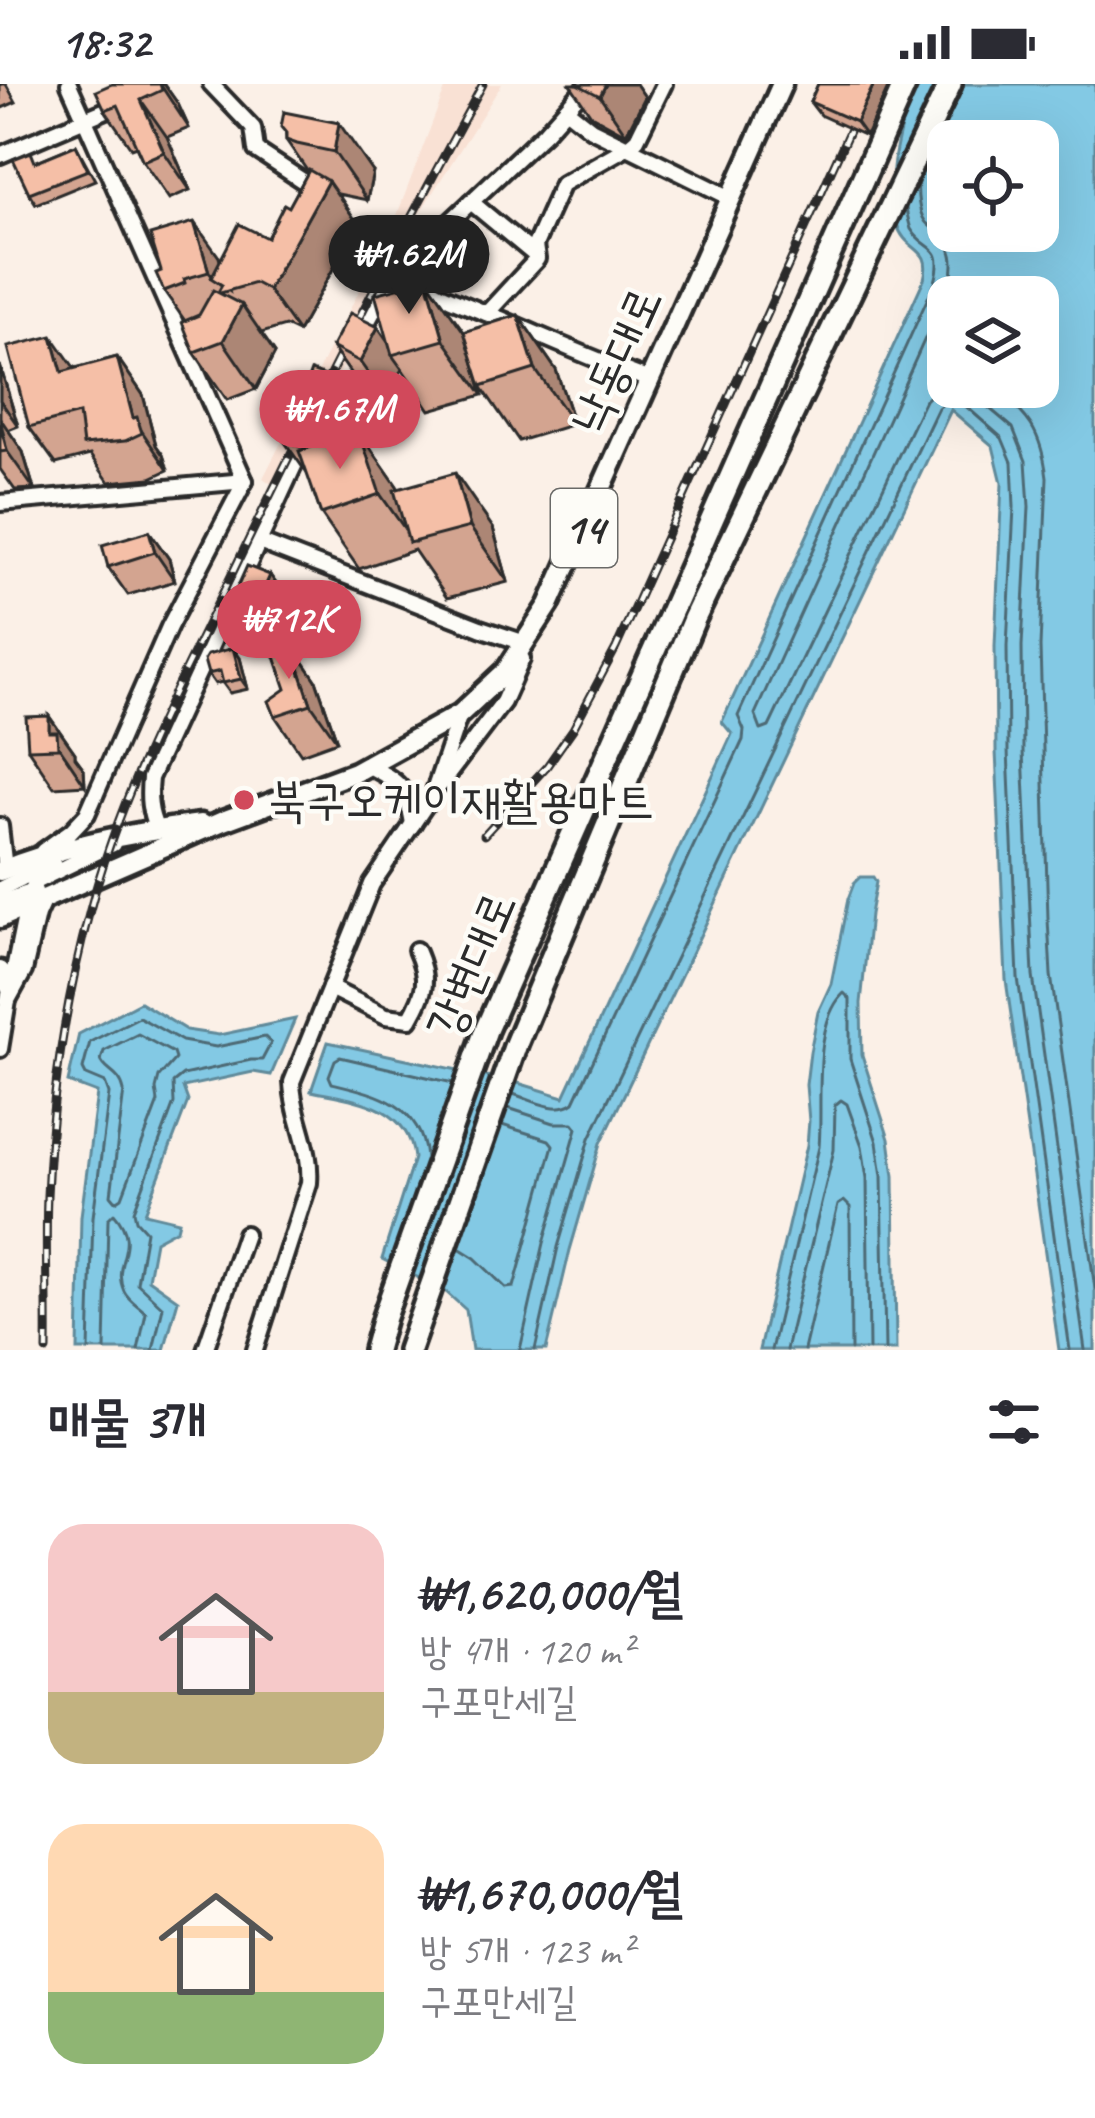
<!DOCTYPE html>
<html lang="ko">
<meta charset="utf-8">
<style>
:root{--surface:#fff;--page:#f2f2f3;--text:#2b2b33;--muted:#7c7c81;--accent:#d1495b}
body{margin:0;font-family:Caveat,"Poor Story",sans-serif;background:var(--page);color:var(--text);height:100vh;display:flex;flex-direction:column;font-size:45px;white-space:nowrap}
*{box-sizing:border-box;margin:0}
p{font-size:39px;color:var(--muted)}
.icon{flex:none;width:66px;height:66px;fill:none;stroke:currentColor;stroke-width:2;stroke-linecap:round;stroke-linejoin:round}
.map{position:relative;height:1266px;overflow:hidden}
.panel{display:flex;flex-direction:column;background:var(--surface);flex:1}
.panel>*{flex:none}
.fabs{position:absolute;left:927px;top:36px;display:grid;gap:24px}
.fabs a{display:grid;place-items:center;width:132px;height:132px;border-radius:24px;background:var(--surface);box-shadow:0 12px 48px #0002;font-size:60px}
.price{position:absolute;translate:-50% -102px;padding:0 27px;border-radius:42px;background:var(--accent);color:#fff;font-size:39px;line-height:78px;filter:drop-shadow(0 3px 6px #0008)}
.price::after{content:'';position:absolute;left:50%;top:72px;width:36px;height:27px;margin-left:-18px;background:inherit;clip-path:polygon(0 0,100% 0,50% 100%)}
.price.active{background:#222;color:#fff}
ul{padding:0;list-style:none}
li{display:flex;align-items:center;gap:36px;height:300px;padding:0 48px}
li span{display:grid;place-items:center;flex:none;width:336px;height:240px;border-radius:36px;color:#555}
li>.icon{margin-inline-start:auto}
span .icon{width:144px;height:144px;fill:#fffc;stroke-width:1}
li b{font-size:51px}
h2{display:flex;justify-content:space-between;align-items:center;height:144px;padding:0 48px;font-size:51px}
.status{display:flex;justify-content:space-between;align-items:center;height:84px;padding:0 60px;background:var(--surface);direction:ltr}
.status svg{height:33px;fill:currentColor}
.map>svg:first-child{display:block}
</style>
<div class="status"><b>18:32</b><svg viewBox="0 0 49 12"><path d="M0 12V9h3v3zM5 12V6h3v6zM10 12V3h3v9zM15 12V0h3v12zM26 1h20v11H26zM47 4h2v5h-2z"/></svg></div>
<div class="map">
<svg width="1095" height="1266" viewBox="0 0 1095 1266">
<rect width="100%" height="100%" fill="#fbf0e7"/>
<filter id="ink" filterUnits="userSpaceOnUse"><feTurbulence type="fractalNoise" baseFrequency=".00833" numOctaves="2"/><feDisplacementMap in="SourceGraphic" scale="24" xChannelSelector="R" yChannelSelector="G"/><feConvolveMatrix kernelMatrix="1 2 1 2 8 2 1 2 1" color-interpolation-filters="sRGB"/></filter>
<g filter="url(#ink)">
<!-- built -->
<path fill="#f9e1d4" d="M447,0h55l-83,130 -138,277 -18,-13 131,-255z"/>
<!-- water -->
<g fill="#83c9e4" stroke="#608a9a" stroke-width="3" fill-rule="evenodd">
<path d="M912,0h183v1266h-36l-53,-370 -10,-229 -1,-105 7,-163 -9,-37 -42,-36 -350,733 -31,107 -24,100h-74l-6,-40 -20,-18 -64,-33 32,-101c-6,-54 -60,-58 -103,-67l17,-49 190,41 46,14 168,-363 -10,-12 202,-443c9,-34 -19,-26 -27,-55 -14,-49 4,-93 15,-140zM948,57h90v90h-90zM948,213h90v90h-90z"/>
<path d="M860,793h13l3,5 -6,32 -9,89 1,52 27,84 5,37 2,174h-137l48,-205 2,-24 -3,-36 4,-33 8,-40 13,-28 17,-85 6,-16z"/>
<path d="M140,918l46,28 33,5 76,-16 -24,56 -18,-3 -70,15 5,14 -43,112 34,8 -2,8 -22,12 -7,38 30,21 -14,50h-86l3,-134 16,-123 -29,-11 11,-48z"/>
</g>
<g fill="none" stroke-linecap="round" stroke-linejoin="round">
<!-- shore -->
<g stroke="#4e6a75" stroke-width="3">
<path d="M918,98c-1,11 0,29 7,39 1,3 13,11 15,13 14,13 15,29 11,47l-196,433 6,16 8,-3 156,-327 10,-10 13,-5"/>
<path d="M964,303l49,41 13,33 3,46 -7,139 1,105 10,225 52,374"/>
<path d="M992,303c37,28 49,44 55,90l-7,170 8,272 3,56 44,314"/>
<path d="M138,950l35,19 2,6 -16,18 -3,12 2,13 -36,95 -6,4 -5,-6 13,-104c-4,-19 -19,-19 -23,-31l3,-9z"/>
<path d="M513,1010c19,6 44,21 61,8l169,-362 1,-10 -6,-14 197,-434c11,-40 -10,-29 -24,-53 -1,-3 -5,-18 -5,-21"/>
<path d="M508,1024l46,15h19l4,5 -33,115 -24,107"/>
<path d="M426,1073c-6,-54 -49,-63 -94,-74l-3,-7 6,-16 5,-3 113,26"/>
<path d="M459,1164l16,10 31,30 8,-1 39,-142 -4,-5 -47,-15"/>
<path d="M89,1266l4,-133 16,-123 -4,-11 -19,-8 -3,-6 7,-27 49,-25 43,24 34,6 49,-10 6,6 -9,17h-11l-68,15 -10,8 1,20 -40,108 2,9 10,11 -9,52 26,24 -10,43"/>
<path d="M105,1266l3,-131 6,-6c29,33 -4,48 10,78 4,9 15,15 22,22l-8,37"/>
<path d="M535,1266l23,-103 32,-109 348,-730 10,-8 13,2 41,36 10,24 2,45 -7,139 1,105 10,227 52,372"/>
<path d="M771,1266l48,-203c4,-42 -8,-123 25,-154l6,6v60l27,83 5,34 3,174"/>
<path d="M786,1266l48,-200 1,-45 6,-5 6,4 15,42 5,32 2,172"/>
<path d="M804,1266l34,-145 6,-4 6,6 1,143"/>
</g>
<!-- minor casing -->
<g stroke="#2b2b2b" stroke-width="22">
<g id="minor">
<path d="M211,0l42,44 3,22 53,35"/>
<path d="M567,26l24,19 140,69"/>
<path d="M0,71l118,-50"/>
<path d="M471,118l64,53"/>
<path d="M402,183c25,27 66,38 99,52 50,21 98,43 149,61"/>
<path d="M487,229l50,-54 -2,-14 27,-61 67,-38 8,-7 27,-55"/>
<path d="M361,250l26,-48 15,-19 143,-135 43,-48"/>
<path d="M0,419l245,-22"/>
<path d="M259,458l221,86 45,15"/>
<path d="M367,681c32,17 40,21 46,59"/>
<path d="M440,701l63,-83 19,-43"/>
<path d="M0,742l5,43"/>
<path d="M157,746c-8,-18 -9,-32 -7,-52l154,-334"/>
<path d="M43,767l28,-20 16,-17 82,-187 76,-146 -176,-397"/>
<path d="M0,805l53,-26"/>
<path d="M45,813l-8,18 -13,56 -16,29 19,-94 8,-24 78,-38"/>
<path d="M0,818l35,-11"/>
<path d="M330,904l56,28 24,3c16,-28 19,-40 6,-69"/>
<path d="M0,965l8,-49"/>
<path d="M205,1266l40,-116"/>
<path d="M255,1266l54,-167c3,-39 -16,-65 -17,-101l80,-198 61,-90 27,-80"/>
</g>
</g>
<!-- major casing -->
<g stroke="#2b2b2b" stroke-width="27">
<g id="major">
<path d="M0,787c64,-26 133,-39 201,-47"/>
<path d="M0,834l223,-97 132,-49 105,-58 46,-43 43,-66 233,-521"/>
<path d="M0,887l10,16"/>
</g>
</g>
<!-- highway casing -->
<g stroke="#2b2b2b" stroke-width="30">
<g id="highway">
<path d="M375,1266l9,-33 102,-287 419,-946"/>
<path d="M409,1266l107,-306 178,-425 256,-535"/>
</g>
</g>
<!-- minor -->
<use href="#minor" stroke="#fdfcf7" stroke-width="14"/>
<!-- major -->
<use href="#major" stroke="#fdfcf7" stroke-width="18"/>
<!-- highway -->
<use href="#highway" stroke="#fdfcf7" stroke-width="21"/>
<!-- rail casing -->
<g stroke="#2b2b2b" stroke-width="9">
<g id="rail">
<path d="M484,751l63,-69 26,-37 43,-81 234,-519"/>
<path d="M47,1266c1,-51 -2,-103 0,-154 4,-96 18,-194 43,-286 31,-118 88,-225 141,-334 80,-166 163,-330 252,-492"/>
</g>
</g>
<!-- rail -->
<use href="#rail" stroke="#fdfcf7" stroke-width="4.5" stroke-dasharray="14" stroke-linecap="butt"/>
</g>
<!-- wall -->
<g fill="#d3a490" stroke="#2b2b2b" stroke-width="3">
<path d="M0,0h6l10,18 -14,6 -2,-4z"/>
<path d="M112,0h52l14,20 11,24 -22,9 23,53 -21,9 -26,-38 -7,-15 -5,2 -26,-38z"/>
<path d="M570,0h66l9,13 -19,37 -35,-19z"/>
<path d="M818,0h72l-24,52 -46,-21 -10,-13z"/>
<path d="M284,28l89,60 -6,28 -29,-6 20,30 -60,108 -13,-6 -24,7 14,20 -19,36 -29,11 -33,-48 -9,-31 -21,-30 -3,-20 58,-14 1,4 47,-23 22,-31 19,-35 -22,-32z"/>
<path d="M76,61l19,35 -59,24 -7,-11 8,-32z"/>
<path d="M427,196l37,52 54,-17 38,55 18,54 -55,17 -38,-55 -3,-8 5,17 -53,15 -28,-41 -16,30 -28,-15 -26,-37 56,-5z"/>
<path d="M117,273l26,38 13,50 7,10 5,15 -17,8 -42,4 -19,-27 -34,9 -27,-37 46,-59z"/>
<path d="M0,281l18,61 -10,4 15,22 11,37 -19,1 -15,-21z"/>
<path d="M351,301l26,37 -6,16 -5,-2 -1,4 33,48 95,40 15,54 -61,16 -33,-48 -55,19 -38,-55 -13,-39 -26,-37 30,-15 8,-16 -15,-20z"/>
<path d="M149,447l20,28 6,22 -47,14 -20,-28z"/>
<path d="M270,491l7,10 -17,42 -10,-3 -2,6 -11,-4 -7,-10 2,-6 -3,-4z"/>
<path d="M290,558l26,38 21,61 -36,13 -26,-38 11,-27z"/>
<path d="M233,564l7,10 8,31 -18,4 -8,-11 -7,2 -7,-10z"/>
<path d="M49,632l26,37v4l9,12 1,16 -31,2 -26,-38z"/>
</g>
<!-- shaded-wall -->
<g fill="#ac8675" stroke="#2b2b2b" stroke-width="3">
<path d="M160,0h4l14,20 11,24z"/>
<path d="M606,0h30l9,13 -19,37 -26,-38z"/>
<path d="M874,0h16l-24,52 -10,-14z"/>
<path d="M141,16l26,37 23,53 -26,-38z"/>
<path d="M339,39l34,49 -6,28 -33,-48z"/>
<path d="M328,97l30,43 -60,108 -30,-42z"/>
<path d="M194,138l25,35 10,34 -13,-10 -7,-9z"/>
<path d="M427,196l39,55 17,60 -39,-55z"/>
<path d="M242,221l33,48 -19,36 -33,-48z"/>
<path d="M518,231l38,55 18,54 -39,-55z"/>
<path d="M378,243l18,26 -4,2 10,14 -16,30 -26,-37z"/>
<path d="M52,252l26,37 -16,-1z"/>
<path d="M117,273l26,38 13,50 7,10 5,15 -35,-52z"/>
<path d="M0,281v1l18,60 -18,-26z"/>
<path d="M351,301l26,37 -6,16 -26,-38z"/>
<path d="M340,315l26,37 -1,4 32,46 19,56h-2l-34,-48 -49,-54z"/>
<path d="M0,334l23,34 11,37 -27,-38z"/>
<path d="M455,389l38,55 15,54 -38,-55z"/>
<path d="M149,447l20,28 6,22 -20,-29z"/>
<path d="M270,491l7,10 -17,42 -8,-10z"/>
<path d="M243,530l7,10 -2,6 -8,-10z"/>
<path d="M290,558l26,38 21,61 -26,-37z"/>
<path d="M233,564l7,10 8,31 -7,-10z"/>
<path d="M49,632l26,37v4l9,12 1,16 -36,-53z"/>
</g>
<!-- building -->
<g fill="#f5bfa7" stroke="#2b2b2b" stroke-width="3">
<path d="M112,0h48l2,6 -21,10 23,52 -21,9 -25,-56 -13,5 -9,-19z"/>
<path d="M577,0h29l-6,12z"/>
<path d="M818,0h56l-18,38 -46,-20z"/>
<path d="M284,28l55,11 -5,29 -37,-8 -11,-4v-7l-5,-6z"/>
<path d="M76,61l12,25 -59,23 -16,-34 18,-7 4,10z"/>
<path d="M309,86l19,11 -60,109 -13,-7 -38,11 5,-9 -11,-7 28,-54 28,14 17,-34 5,3z"/>
<path d="M194,138l15,50 -25,7 1,4 -21,8 -8,-18 5,-2 -11,-36z"/>
<path d="M427,196l17,60 -52,15 -17,-61z"/>
<path d="M213,206l29,15 -19,36 -29,11 -12,-30 17,-7z"/>
<path d="M350,229l28,14 -18,35 -28,-15z"/>
<path d="M518,231l17,54 -54,17 -17,-54z"/>
<path d="M52,252l10,36 55,-15 16,61 4,-1 5,16 -17,8 -42,4 -4,-31 -50,13 -21,-80z"/>
<path d="M311,287l40,14 -6,15 -5,-1 -9,41 -31,7 -18,-9 12,-24 18,9 14,-29 -21,-7z"/>
<path d="M0,340l7,27 -7,1z"/>
<path d="M359,347l21,63 -59,20 -22,-63z"/>
<path d="M455,389l15,54 -61,16 -15,-53z"/>
<path d="M149,447l6,21 -47,15 -6,-22z"/>
<path d="M247,482l23,9 -18,42 -9,-3 -3,6 -10,-4 3,-9 -4,-1z"/>
<path d="M290,558l21,62 -36,12 -6,-15 17,-12 -14,-41z"/>
<path d="M233,564l8,31 -18,4 -3,-12 -12,3 -4,-14 3,-5z"/>
<path d="M49,632v16h8l1,16 -30,1 -2,-32z"/>
</g>
</g>
<!-- markers -->
<circle fill="#d1495b" stroke="#fdfcf7" stroke-width="4.5" cx="244" cy="716" r="12"/>
<g text-anchor="middle" dominant-baseline="central" stroke-width="9" stroke-linejoin="round" paint-order="stroke">
<!-- shield labels -->
<rect fill="#fdfcf7" stroke="#6a6a68" stroke-width="3" x="551" y="405" width="66" height="78" rx="9"/>
<g font-size="45" font-weight="bold" fill="#2b2b2b">
<text x="584" y="444">14</text>
</g>
<!-- street labels -->
<g font-size="48" fill="#2b2b2b" stroke="#fdfcf7">
<text transform="translate(616 276) rotate(-66)">낙동대로</text>
<text transform="translate(471 881) rotate(-67)">강변대로</text>
</g>
<!-- poi labels -->
<g font-size="48" fill="#2b2b2b" stroke="#fdfcf7" text-anchor="start">
<text x="268" y="716">북구오케이재활용마트</text>
</g>
</g>
</svg>
<div class="fabs">
<a><svg class="icon" aria-label="locate" viewBox="0 0 24 24"><circle cx="12" cy="12" r="6"/><path d="M12 2v4M12 18v4M2 12h4M18 12h4"/></svg></a>
<a><svg class="icon" aria-label="layers" viewBox="0 0 24 24"><path d="M12 4l9 5-9 5-9-5zM3 14l9 5 9-5"/></svg></a>
</div>
<b class="price active" style="left:409px;top:233px">₩1.62M</b>
<b class="price" style="left:340px;top:388px">₩1.67M</b>
<b class="price" style="left:289px;top:598px">₩712K</b>
</div>
<section class="panel">
<h2>매물 3개<svg class="icon" aria-label="filters" viewBox="0 0 24 24"><path d="M4 7h16M4 17h16"/><circle cx="9" cy="7" r="2"/><circle cx="15" cy="17" r="2"/></svg></h2>
<ul>
<li><span style="background:linear-gradient(#f6c9c9 70%,#c2b280 0)"><svg class="icon" aria-label="home" viewBox="0 0 24 24"><path d="M3 11l9-7 9 7M6 9v11h12V9"/></svg></span><div><b>₩1,620,000/월</b><p>방 4개 · 120 m²</p><p>구포만세길</p></div></li>
<li><span style="background:linear-gradient(#ffd9b3 70%,#8fb573 0)"><svg class="icon" aria-label="home" viewBox="0 0 24 24"><path d="M3 11l9-7 9 7M6 9v11h12V9"/></svg></span><div><b>₩1,670,000/월</b><p>방 5개 · 123 m²</p><p>구포만세길</p></div></li>
</ul>
</section>
